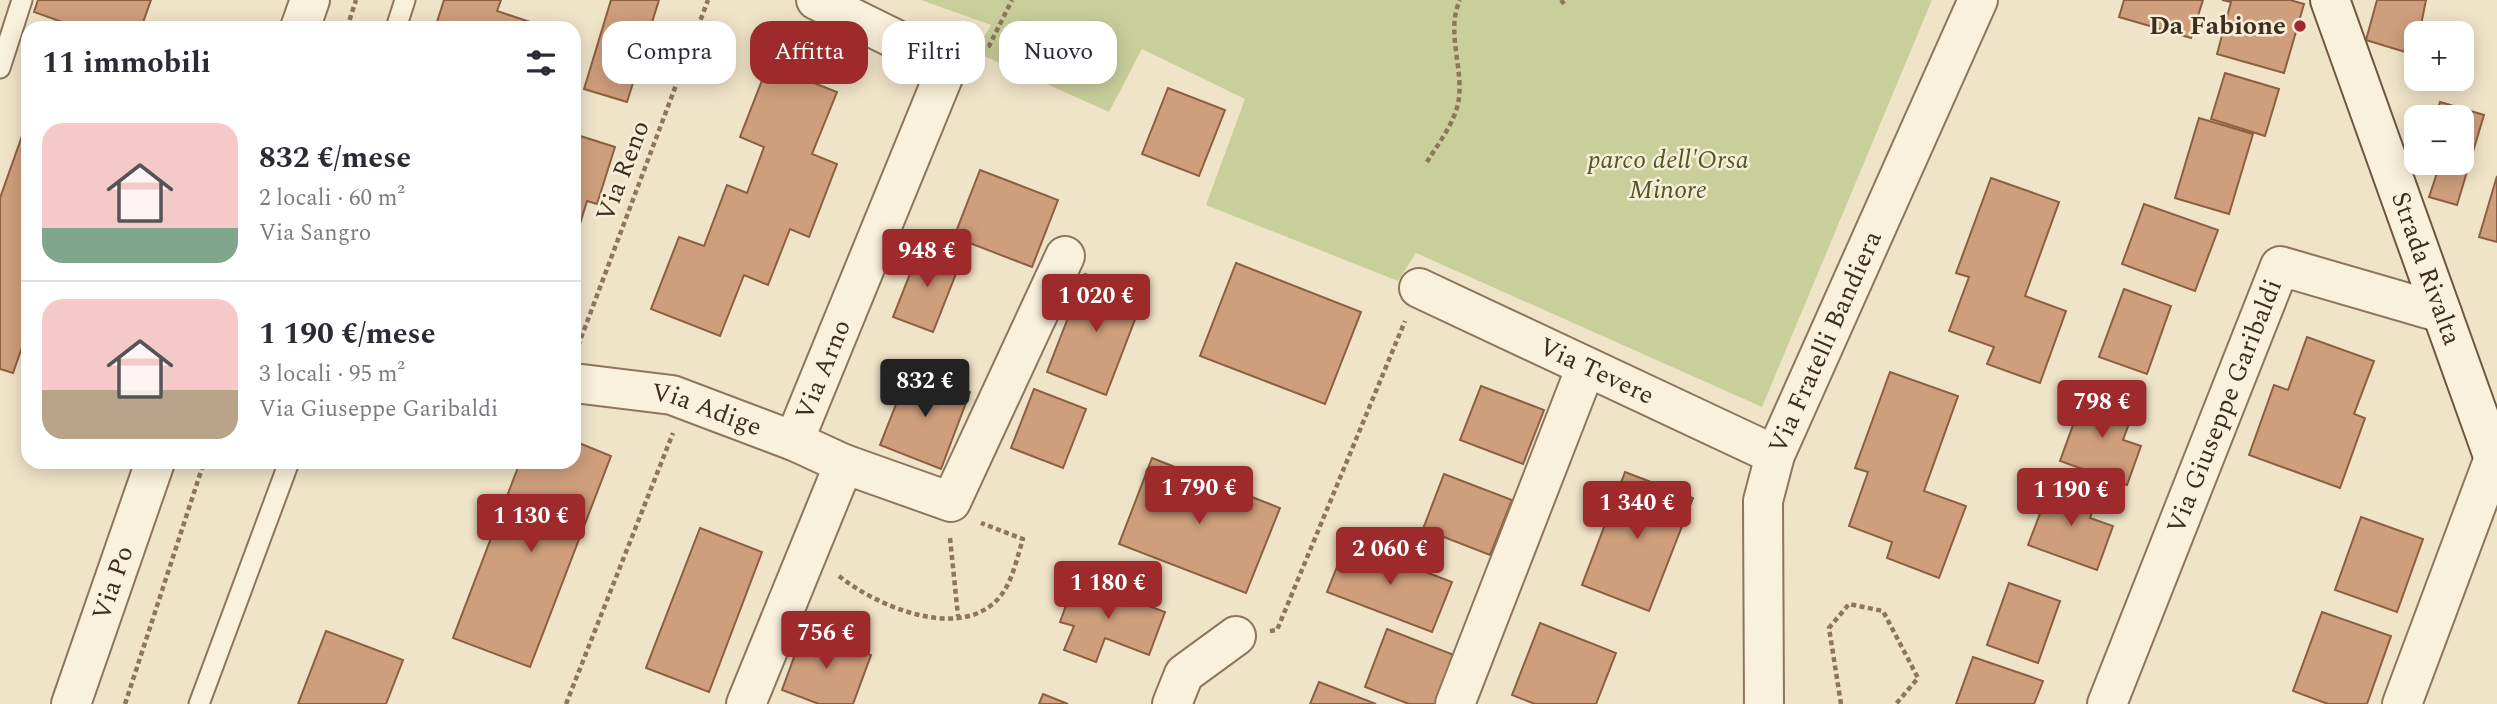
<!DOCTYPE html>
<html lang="it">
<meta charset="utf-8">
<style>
:root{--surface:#fff;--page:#f2f2f3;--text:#2b2b33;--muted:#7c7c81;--line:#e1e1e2;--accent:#9e2a2b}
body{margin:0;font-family:Spectral,serif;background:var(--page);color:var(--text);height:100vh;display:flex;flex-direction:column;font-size:26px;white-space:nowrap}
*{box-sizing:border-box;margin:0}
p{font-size:23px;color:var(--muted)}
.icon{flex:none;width:38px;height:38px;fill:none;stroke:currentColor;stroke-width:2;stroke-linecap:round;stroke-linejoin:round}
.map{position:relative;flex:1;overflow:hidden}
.details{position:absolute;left:21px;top:21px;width:560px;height:448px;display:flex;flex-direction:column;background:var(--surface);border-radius:21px;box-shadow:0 4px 18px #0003}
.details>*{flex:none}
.top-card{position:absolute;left:602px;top:21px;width:665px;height:63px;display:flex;gap:14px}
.tools{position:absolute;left:2404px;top:21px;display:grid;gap:14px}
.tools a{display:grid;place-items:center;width:70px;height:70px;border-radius:14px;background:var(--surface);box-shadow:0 4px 18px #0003;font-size:35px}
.price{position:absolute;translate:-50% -60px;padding:0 16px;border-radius:7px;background:var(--accent);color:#fff;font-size:23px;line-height:46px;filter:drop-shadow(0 2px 4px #0008)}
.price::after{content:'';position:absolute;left:50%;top:42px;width:21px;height:16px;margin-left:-10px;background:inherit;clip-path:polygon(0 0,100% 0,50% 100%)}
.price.selected{background:#222;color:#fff}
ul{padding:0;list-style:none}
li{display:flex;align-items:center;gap:21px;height:175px;padding:0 21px}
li+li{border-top:2px solid var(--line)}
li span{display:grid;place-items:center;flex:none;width:196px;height:140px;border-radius:21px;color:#555}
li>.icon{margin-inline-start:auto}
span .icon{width:84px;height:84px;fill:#fffc;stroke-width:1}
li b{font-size:30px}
h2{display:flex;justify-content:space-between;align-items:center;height:84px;padding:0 21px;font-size:30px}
.pill{padding:0 24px;border-radius:21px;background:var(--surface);box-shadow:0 4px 18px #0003;font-size:24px;line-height:63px}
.pill.selected{background:var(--accent);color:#fff}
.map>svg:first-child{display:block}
</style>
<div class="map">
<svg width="2497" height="704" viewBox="0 0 2497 704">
<rect width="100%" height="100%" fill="#f0e4c8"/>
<!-- green -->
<path fill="#c9cf9b" d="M921,0h1011l-170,407 -346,-154 -18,28 -192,-76 39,-106 -103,-50 -33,63 -134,-60 16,-27z"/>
<!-- building -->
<g fill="#cf9f7d" stroke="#8d5f41" stroke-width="2">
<path d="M38,0h113l-10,28h-62l-45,-16z"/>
<path d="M444,0h57l-4,11 39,13 -1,4h-100z"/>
<path d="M611,0h48l-32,102 -43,-13z"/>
<path d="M2124,0h79l-12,38 -72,-21z"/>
<path d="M2222,0h68l14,4 -20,69 -67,-19 14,-52z"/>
<path d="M2377,0h49l-11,55 -49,-15z"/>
<path d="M768,65l69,27 -25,62 25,10 -28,73 -19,-8 -22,56 -24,-10 -24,61 -69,-27 28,-72 25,9 23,-61 20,8 17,-46 -24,-10z"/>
<path d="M2225,73l54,16 -14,47 -54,-17z"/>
<path d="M1168,88l57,22 -26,66 -57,-22z"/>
<path d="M2440,102l44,13 -27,90 -28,-8 8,-24 -17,-5 2,-5h40v-46h-27z"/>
<path d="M2199,118l54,16 -24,80 -54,-16z"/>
<path d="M28,119v211l-15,43 -13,-4v-171z"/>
<path d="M574,134l41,13 -18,57 -10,-3 -10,33 -3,-1z"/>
<path d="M980,170l78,30 -26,67 -78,-30z"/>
<path d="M2497,176v66l-18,-5z"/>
<path d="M1991,178l68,24 -34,94 41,15 -26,72 -53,-19 7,-17 -45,-16 20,-54 -13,-4z"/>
<path d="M2144,204l74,26 -23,61 -73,-27z"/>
<path d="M921,246l40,15 -28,71 -40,-15z"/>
<path d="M1236,263l125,49 -36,92 -125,-48z"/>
<path d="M1085,274l59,22 -38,99 -59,-23z"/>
<path d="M2124,289l47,17 -24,68 -48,-17z"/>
<path d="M2307,337l67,24 -20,53 11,4 -25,70 -91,-33 25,-70 14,5z"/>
<path d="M910,369l60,23 -29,77 -61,-24z"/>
<path d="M1890,372l68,24 -34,95 42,15 -27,72 -52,-20 5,-16 -43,-16 19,-54 -13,-4z"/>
<path d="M1481,386l63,24 -21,54 -63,-24z"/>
<path d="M1034,389l52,20 -23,59 -52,-20z"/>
<path d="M2085,392l49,18 -11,30 18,6 -14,39 -67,-24z"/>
<path d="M574,441l37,15 -81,211 -77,-29 67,-176h54z"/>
<path d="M1152,458l128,50 -34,85 -127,-49z"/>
<path d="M1625,472l68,26 -44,113 -67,-26z"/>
<path d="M1444,474l68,26 -22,55 -67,-26z"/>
<path d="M2052,482l45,16 -7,20 23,8 -16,44 -69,-25z"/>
<path d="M2361,517l62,22 -26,73 -62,-22z"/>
<path d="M700,528l62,24 -53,140 -63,-24z"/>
<path d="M1347,542l105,40 -20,50 -105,-40z"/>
<path d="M1076,578l89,34 -16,43 -44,-17 -9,24 -32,-12 10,-24 -14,-4z"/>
<path d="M2009,583l51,18 -22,62 -51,-18z"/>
<path d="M2322,612l69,24 -24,68h-39l-35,-13z"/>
<path d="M1540,623l76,30 -20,51h-61l-23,-9z"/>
<path d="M1387,629l67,26 -19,49h-26l-44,-17z"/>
<path d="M804,630l67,25 -18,49h-34l-37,-14z"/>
<path d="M326,631l77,29 -17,44h-88z"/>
<path d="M1973,657l70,24 -9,23h-78z"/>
<path d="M1319,682l57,22h-66z"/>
<path d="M1043,694l25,10h-29z"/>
</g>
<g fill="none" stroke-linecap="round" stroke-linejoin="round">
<!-- lane casing -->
<g stroke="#8d765c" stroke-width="23">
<g id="lane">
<path d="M396,28l9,-28"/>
<path d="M0,68l22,-68"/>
<path d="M199,704l90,-242"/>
</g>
</g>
<!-- street casing -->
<g stroke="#8d765c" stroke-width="42">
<g id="street">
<path d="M300,28l10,-28"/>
<path id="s1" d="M1419,288l356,167"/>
<path id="s2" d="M574,383l98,12 122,46 50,23 107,38 114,-246"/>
<path id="s3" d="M794,441l154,-376 -132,-65"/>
<path id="s4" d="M71,704l84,-242"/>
<path d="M746,704l98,-240"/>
<path d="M1172,704l12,-30 52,-38"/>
<path d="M1455,704l131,-337"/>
<path id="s5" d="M1764,704l-1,-203 12,-46 203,-455"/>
<path id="s6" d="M2107,704l173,-438 162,47"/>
<path d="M2402,704l92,-246"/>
</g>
</g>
<!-- secondary casing -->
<g stroke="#6f573f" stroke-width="42">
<g id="secondary">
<path id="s7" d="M2330,0l167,467"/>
</g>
</g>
<!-- path -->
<g stroke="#8d765c" stroke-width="4.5" stroke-dasharray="5 3.5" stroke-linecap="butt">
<path d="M1561,0l3,4"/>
<path d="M347,28l9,-28"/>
<path d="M980,50l9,-4 23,-46"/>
<path d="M1427,162c11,-18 26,-37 31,-58 7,-34 -13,-72 2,-104"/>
<path d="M578,346l130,-346"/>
<path d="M950,538l8,78"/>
<path d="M839,576c36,29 114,63 155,27 18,-16 22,-43 29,-64l-42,-16"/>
<path d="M1270,631l7,-1 128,-309"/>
<path d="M125,704l79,-242"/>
<path d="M566,704l107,-271"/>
<path d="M1841,704l-12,-76 20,-24 34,7 35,67 -22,26"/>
</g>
<!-- lane -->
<use href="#lane" stroke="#faf1dc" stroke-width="19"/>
<!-- street -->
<use href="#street" stroke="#faf1dc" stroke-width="38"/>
<!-- secondary -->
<use href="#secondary" stroke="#faf1dc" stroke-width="38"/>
</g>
<!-- markers -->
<circle fill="#9e2a2b" stroke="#f7eed8" stroke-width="2.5" cx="2300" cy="26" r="7"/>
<g text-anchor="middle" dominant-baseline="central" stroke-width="5" stroke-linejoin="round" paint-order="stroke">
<!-- poi labels -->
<g font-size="26" font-weight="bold" fill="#3d2e20" stroke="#f7eed8" text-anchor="end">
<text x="2286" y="26">Da Fabione</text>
</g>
<!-- park labels -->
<g font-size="26" font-style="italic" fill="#4d5a26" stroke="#f7eed8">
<text x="1668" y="160">parco dell'Orsa<tspan x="1668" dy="30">Minore</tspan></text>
</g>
<!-- street labels -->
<g font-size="26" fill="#3d2e20" stroke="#f7eed8">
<text transform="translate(623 171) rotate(-69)">Via Reno</text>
<text stroke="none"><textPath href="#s7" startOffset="285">Strada Rivalta</textPath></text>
<text stroke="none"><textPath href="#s5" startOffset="374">Via Fratelli Bandiera</textPath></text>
<text stroke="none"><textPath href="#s3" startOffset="77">Via Arno</textPath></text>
<text stroke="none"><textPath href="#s1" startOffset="196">Via Tevere</textPath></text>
<text stroke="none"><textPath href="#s6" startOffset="320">Via Giuseppe Garibaldi</textPath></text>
<text stroke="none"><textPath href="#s2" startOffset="136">Via Adige</textPath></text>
<text stroke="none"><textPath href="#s4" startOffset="128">Via Po</textPath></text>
</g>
</g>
</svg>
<div class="tools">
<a>+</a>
<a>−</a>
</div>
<b class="price" style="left:927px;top:289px">948 €</b>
<b class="price" style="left:1096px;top:334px">1 020 €</b>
<b class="price selected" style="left:925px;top:419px">832 €</b>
<b class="price" style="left:2102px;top:440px">798 €</b>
<b class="price" style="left:1199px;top:526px">1 790 €</b>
<b class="price" style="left:2071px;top:528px">1 190 €</b>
<b class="price" style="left:1637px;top:541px">1 340 €</b>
<b class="price" style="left:531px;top:554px">1 130 €</b>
<b class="price" style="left:1390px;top:587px">2 060 €</b>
<b class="price" style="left:1108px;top:621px">1 180 €</b>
<b class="price" style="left:826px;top:671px">756 €</b>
<div class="top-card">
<a class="pill">Compra</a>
<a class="pill selected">Affitta</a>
<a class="pill">Filtri</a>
<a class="pill">Nuovo</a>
</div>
<section class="details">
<h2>11 immobili<svg class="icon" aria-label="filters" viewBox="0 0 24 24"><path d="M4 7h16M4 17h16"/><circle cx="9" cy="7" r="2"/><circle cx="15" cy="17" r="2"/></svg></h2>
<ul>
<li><span style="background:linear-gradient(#f6c9c9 75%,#7fa58c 0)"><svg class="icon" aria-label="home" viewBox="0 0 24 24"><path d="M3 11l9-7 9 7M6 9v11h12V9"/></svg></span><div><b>832 €/mese</b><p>2 locali · 60 m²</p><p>Via Sangro</p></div></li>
<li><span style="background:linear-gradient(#f6c9c9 65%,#b9a48a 0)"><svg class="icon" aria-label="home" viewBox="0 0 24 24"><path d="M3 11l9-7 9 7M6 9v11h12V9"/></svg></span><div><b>1 190 €/mese</b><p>3 locali · 95 m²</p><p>Via Giuseppe Garibaldi</p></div></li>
</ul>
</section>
</div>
